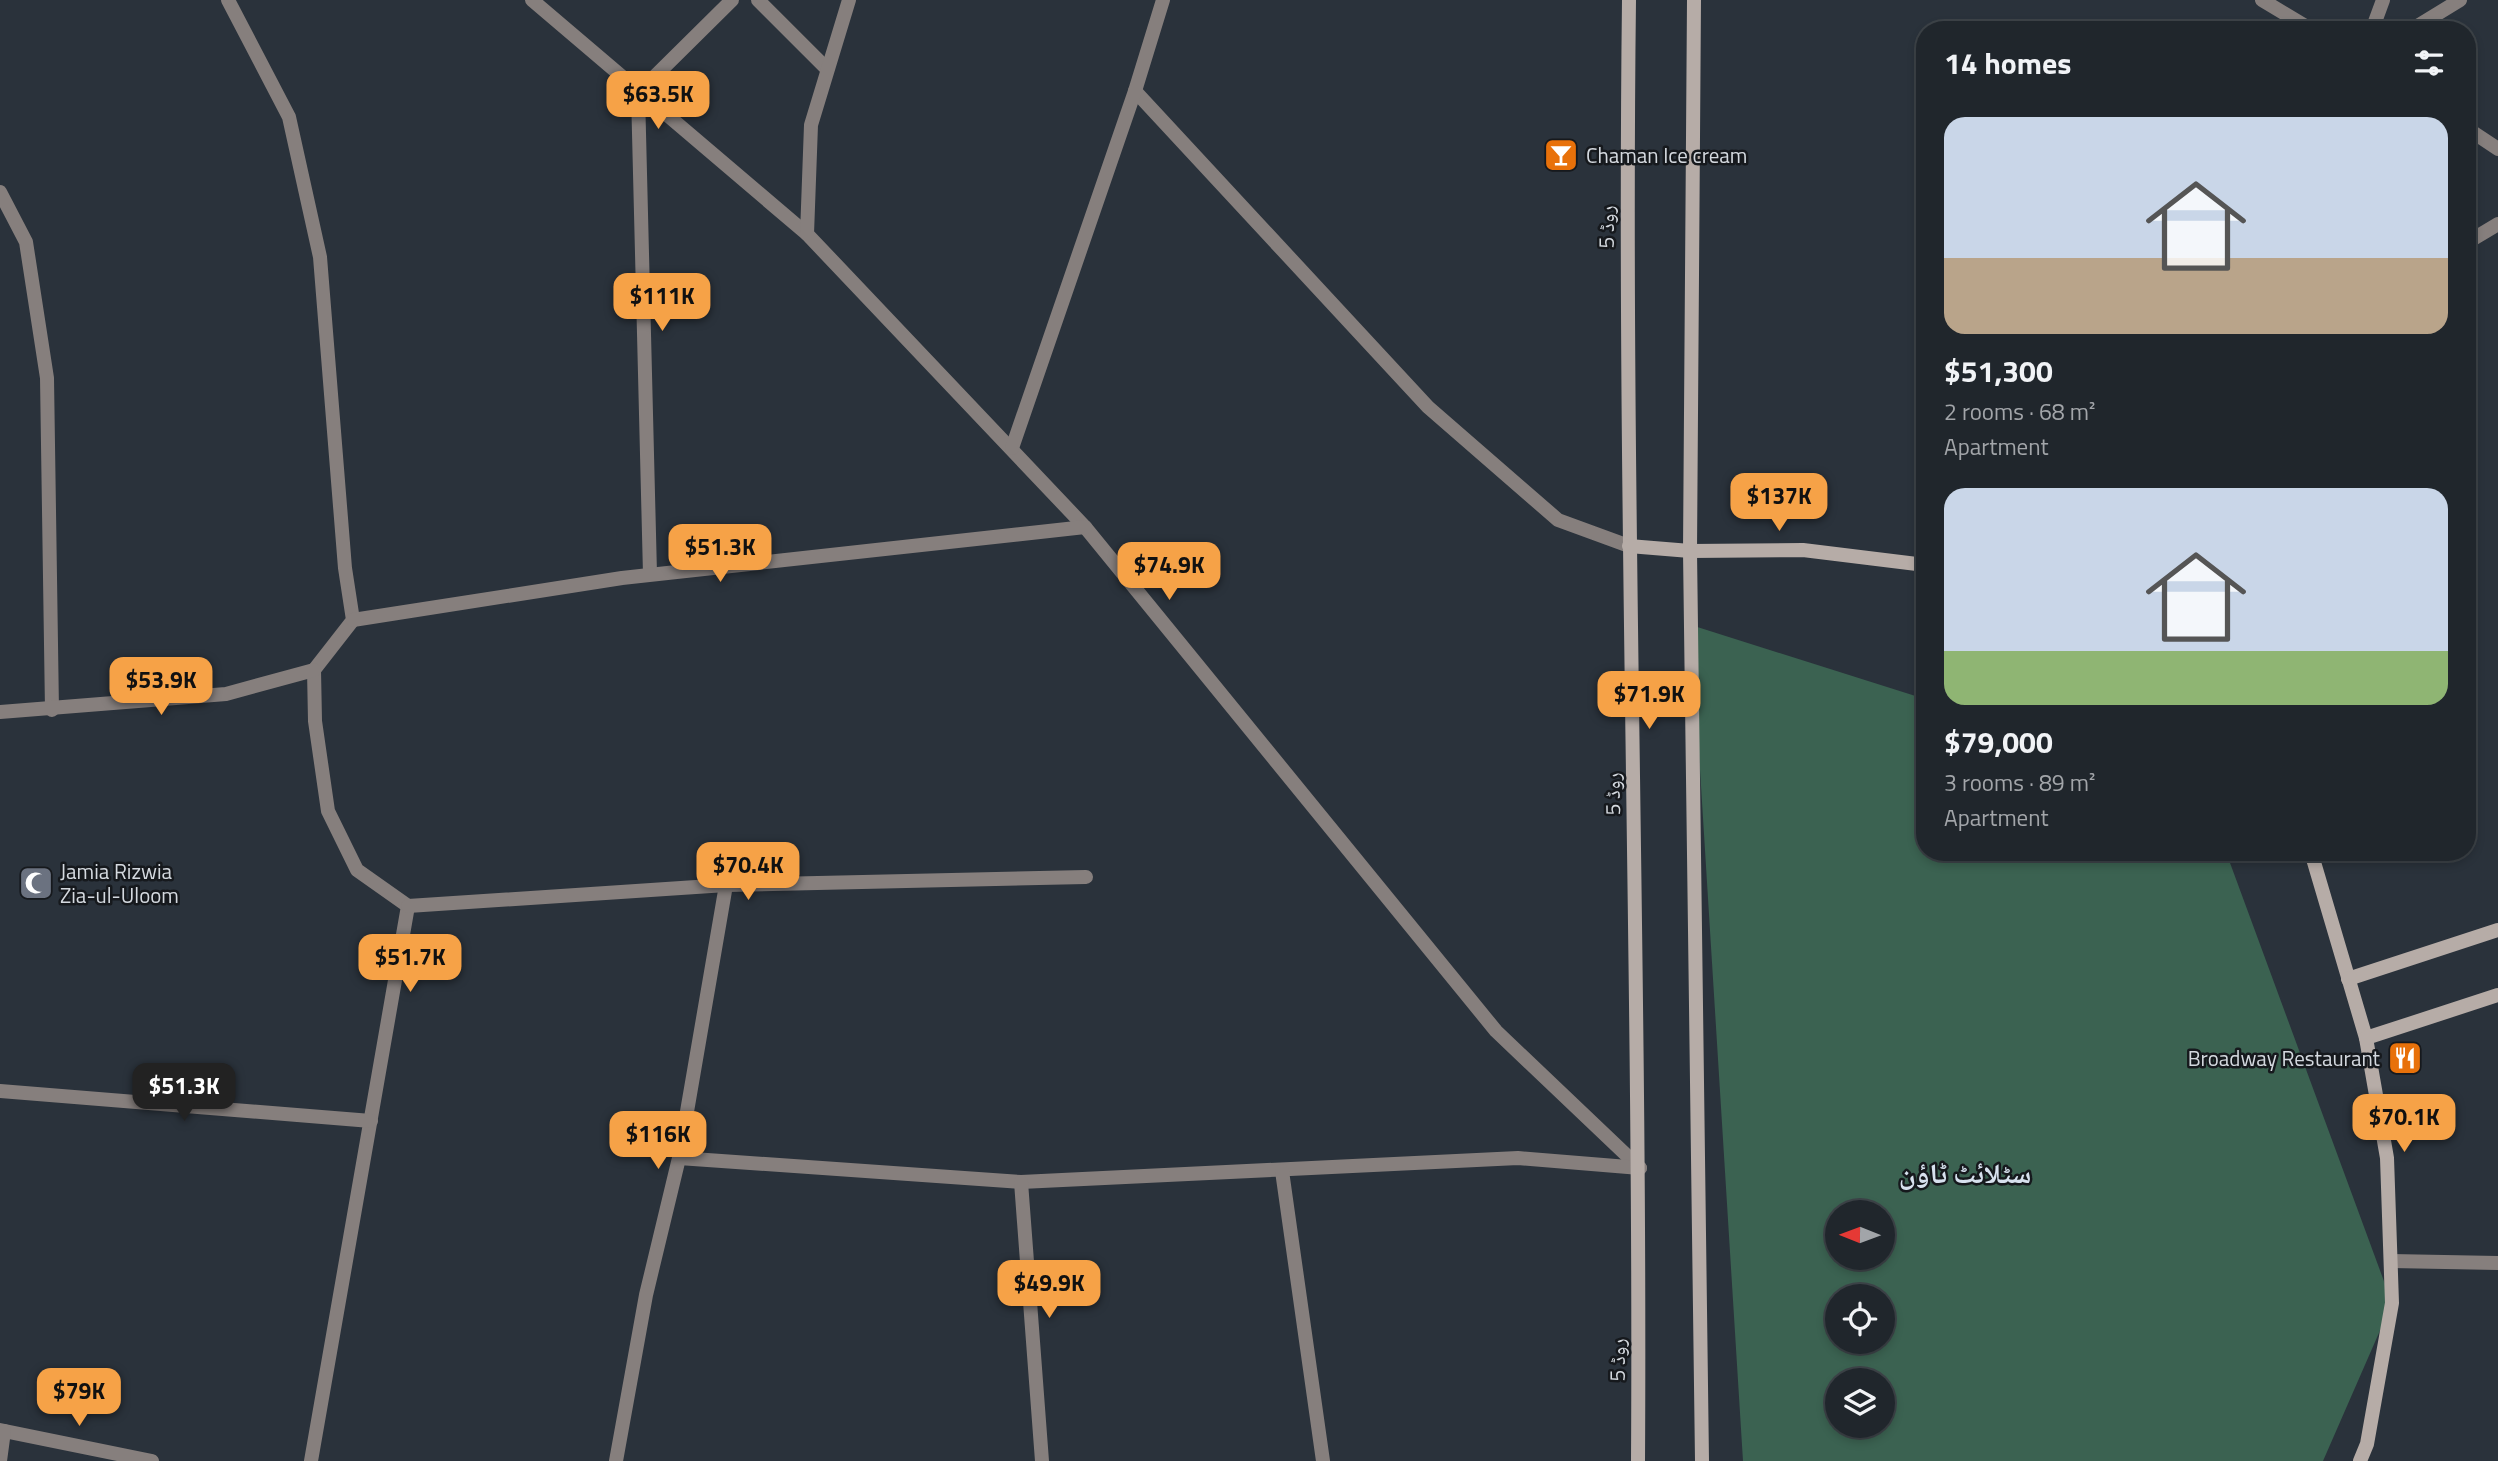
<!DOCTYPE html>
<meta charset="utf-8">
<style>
:root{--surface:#20262c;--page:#282e34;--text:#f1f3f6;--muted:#a2a5a9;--line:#3d4348;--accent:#f6a247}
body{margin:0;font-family:"Titillium Web","Noto Naskh Arabic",sans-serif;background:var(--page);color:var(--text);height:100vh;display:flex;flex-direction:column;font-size:26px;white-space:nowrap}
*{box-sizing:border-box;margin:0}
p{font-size:23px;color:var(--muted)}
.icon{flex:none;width:38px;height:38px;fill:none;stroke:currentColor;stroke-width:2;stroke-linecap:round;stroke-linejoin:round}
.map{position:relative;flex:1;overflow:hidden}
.sheet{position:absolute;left:1916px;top:21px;width:560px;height:840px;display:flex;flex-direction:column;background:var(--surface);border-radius:28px;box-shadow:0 4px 10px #0003,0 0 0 2px var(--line)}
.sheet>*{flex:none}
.needle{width:46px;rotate:271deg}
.controls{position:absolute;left:1825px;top:1200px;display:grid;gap:14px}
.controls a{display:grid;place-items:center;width:70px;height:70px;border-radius:50%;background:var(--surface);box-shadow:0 4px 10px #0003,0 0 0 2px var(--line);font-size:35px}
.price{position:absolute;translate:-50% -60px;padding:0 16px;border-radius:14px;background:var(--accent);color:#111;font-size:23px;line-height:46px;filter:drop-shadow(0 2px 4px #0008)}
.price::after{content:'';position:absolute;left:50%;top:42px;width:21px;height:16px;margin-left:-10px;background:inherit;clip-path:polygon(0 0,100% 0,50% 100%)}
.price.on{background:#222;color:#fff}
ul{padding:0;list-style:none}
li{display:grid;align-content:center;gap:14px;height:371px;padding:0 28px}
li span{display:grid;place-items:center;height:217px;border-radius:21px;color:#555}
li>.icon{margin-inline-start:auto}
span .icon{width:126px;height:126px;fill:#fffc;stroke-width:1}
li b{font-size:30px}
h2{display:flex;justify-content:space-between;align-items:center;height:84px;padding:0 28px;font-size:30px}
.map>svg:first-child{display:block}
</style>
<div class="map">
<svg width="2498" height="1461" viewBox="0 0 2498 1461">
<rect width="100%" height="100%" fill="#2a323b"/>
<!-- green -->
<path fill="#3b6251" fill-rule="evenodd" d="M1691,625l234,74v153h301l166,451 -69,158h-580zM1838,1213h45v45h-45zM1838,1297h45v45h-45zM1838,1381h45v45h-45z"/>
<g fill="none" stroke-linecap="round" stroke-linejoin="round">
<!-- street -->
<g stroke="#867f7d" stroke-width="14">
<path d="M228,0l61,117 31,140 25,311 8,52 -39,50 1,51 13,90 29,59 51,36 -97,555"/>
<path d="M532,0l275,234"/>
<path d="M758,0l69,69"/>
<path d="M849,0l-38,125 -4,109 278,293 411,504 144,137"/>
<path d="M2262,0l50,30"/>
<path d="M2372,30l11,-30"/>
<path d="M2411,30l49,-30"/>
<path d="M1135,91l293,316 130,113 71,26"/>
<path d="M2468,129l30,20"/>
<path d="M0,192l26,50 21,136 5,332"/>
<path d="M2468,242l30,-18"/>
<path d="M1012,448l123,-357 28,-91"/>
<path d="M650,574l-12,-481 94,-93"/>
<path d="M353,620l269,-42 463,-51"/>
<path d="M0,712l226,-18 88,-24"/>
<path d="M408,906l318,-21 360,-8"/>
<path d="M0,1091l371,30"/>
<path d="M679,1158l342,24 497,-24 122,10"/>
<path d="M1282,1171l41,290"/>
<path d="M1021,1182l21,279"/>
<path d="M2391,1261l107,2"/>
<path d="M0,1430l152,31"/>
<path d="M0,1461l4,-30"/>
<path d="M616,1461l30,-166 33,-137 47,-273"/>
</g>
<!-- secondary -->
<g stroke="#b6aca7" stroke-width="14">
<path d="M1629,0c-6,487 12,974 9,1461"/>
<path d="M1694,0l-4,551 12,910"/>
<path d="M1629,546l61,5 113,-1 122,15"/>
<path d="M2311,852l55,186 21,120 5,145 -25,141 -7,17"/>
<path d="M2348,979l150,-49"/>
<path d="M2366,1038l132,-43"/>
</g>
</g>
<!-- icons -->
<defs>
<g id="bar-square" transform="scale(1.75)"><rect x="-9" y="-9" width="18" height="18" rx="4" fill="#e8710a" stroke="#16191d"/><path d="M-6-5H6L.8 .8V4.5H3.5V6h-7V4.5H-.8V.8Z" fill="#fff"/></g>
<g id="mosque-square" transform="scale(1.75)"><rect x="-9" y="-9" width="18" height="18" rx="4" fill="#6b7280" stroke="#16191d"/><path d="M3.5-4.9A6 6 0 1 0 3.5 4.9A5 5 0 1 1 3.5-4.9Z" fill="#fff"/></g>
<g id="restaurant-square" transform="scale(1.75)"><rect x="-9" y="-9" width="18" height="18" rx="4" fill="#e8710a" stroke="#16191d"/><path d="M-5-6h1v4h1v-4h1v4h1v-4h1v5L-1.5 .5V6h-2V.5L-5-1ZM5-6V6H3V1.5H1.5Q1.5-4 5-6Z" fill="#fff"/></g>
</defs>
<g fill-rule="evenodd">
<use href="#bar-square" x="1561" y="155"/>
<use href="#mosque-square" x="36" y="883"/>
<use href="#restaurant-square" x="2405" y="1058"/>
</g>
<g text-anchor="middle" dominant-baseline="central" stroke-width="5" stroke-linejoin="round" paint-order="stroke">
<!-- poi labels -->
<g font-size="21" fill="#d4d9df" stroke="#16191d" text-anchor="start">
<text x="1586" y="155">Chaman Ice cream</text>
<text x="60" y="871">Jamia Rizwia<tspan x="60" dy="24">Zia-ul-Uloom</tspan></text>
<text x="2380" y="1058" text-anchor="end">Broadway Restaurant</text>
</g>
<!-- street labels -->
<g font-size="21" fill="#d4d9df" stroke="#16191d">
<text transform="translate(1606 227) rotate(-90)">روڈ 5</text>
<text transform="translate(1612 794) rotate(-91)">روڈ 5</text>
<text transform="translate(1617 1360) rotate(-90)">روڈ 5</text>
</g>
<!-- district labels -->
<g font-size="28" font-weight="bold" fill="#d7e1ee" stroke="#16191d">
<text x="1965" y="1172">سٹلائٹ ٹاؤن</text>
</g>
</g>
</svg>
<div class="controls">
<a><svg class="needle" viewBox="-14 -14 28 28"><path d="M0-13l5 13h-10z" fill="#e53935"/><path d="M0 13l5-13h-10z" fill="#a2a5a9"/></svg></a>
<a><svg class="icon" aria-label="locate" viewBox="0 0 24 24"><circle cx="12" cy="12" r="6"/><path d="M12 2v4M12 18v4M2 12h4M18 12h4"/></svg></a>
<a><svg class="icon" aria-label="layers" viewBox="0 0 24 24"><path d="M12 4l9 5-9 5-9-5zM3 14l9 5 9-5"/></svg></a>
</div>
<b class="price" style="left:658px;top:131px">$63.5K</b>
<b class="price" style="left:662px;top:333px">$111K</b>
<b class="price" style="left:1779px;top:533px">$137K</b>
<b class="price" style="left:720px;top:584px">$51.3K</b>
<b class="price" style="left:1169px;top:602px">$74.9K</b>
<b class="price" style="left:161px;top:717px">$53.9K</b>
<b class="price" style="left:1649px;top:731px">$71.9K</b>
<b class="price" style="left:748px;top:902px">$70.4K</b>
<b class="price" style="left:410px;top:994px">$51.7K</b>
<b class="price on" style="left:184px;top:1123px">$51.3K</b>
<b class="price" style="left:2404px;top:1154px">$70.1K</b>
<b class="price" style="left:658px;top:1171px">$116K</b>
<b class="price" style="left:1049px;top:1320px">$49.9K</b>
<b class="price" style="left:79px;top:1428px">$79K</b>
<section class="sheet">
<h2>14 homes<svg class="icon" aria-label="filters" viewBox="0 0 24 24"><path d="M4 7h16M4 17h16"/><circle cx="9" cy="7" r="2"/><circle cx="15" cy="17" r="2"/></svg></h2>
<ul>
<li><span style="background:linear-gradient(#c9d6e8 65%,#b9a48a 0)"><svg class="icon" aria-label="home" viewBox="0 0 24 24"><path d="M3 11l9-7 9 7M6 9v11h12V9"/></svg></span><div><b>$51,300</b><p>2 rooms · 68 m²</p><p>Apartment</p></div></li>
<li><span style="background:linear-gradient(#c9d6e8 75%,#8fb573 0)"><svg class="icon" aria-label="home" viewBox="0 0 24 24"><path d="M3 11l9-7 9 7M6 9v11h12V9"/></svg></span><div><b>$79,000</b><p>3 rooms · 89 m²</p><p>Apartment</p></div></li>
</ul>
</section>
</div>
